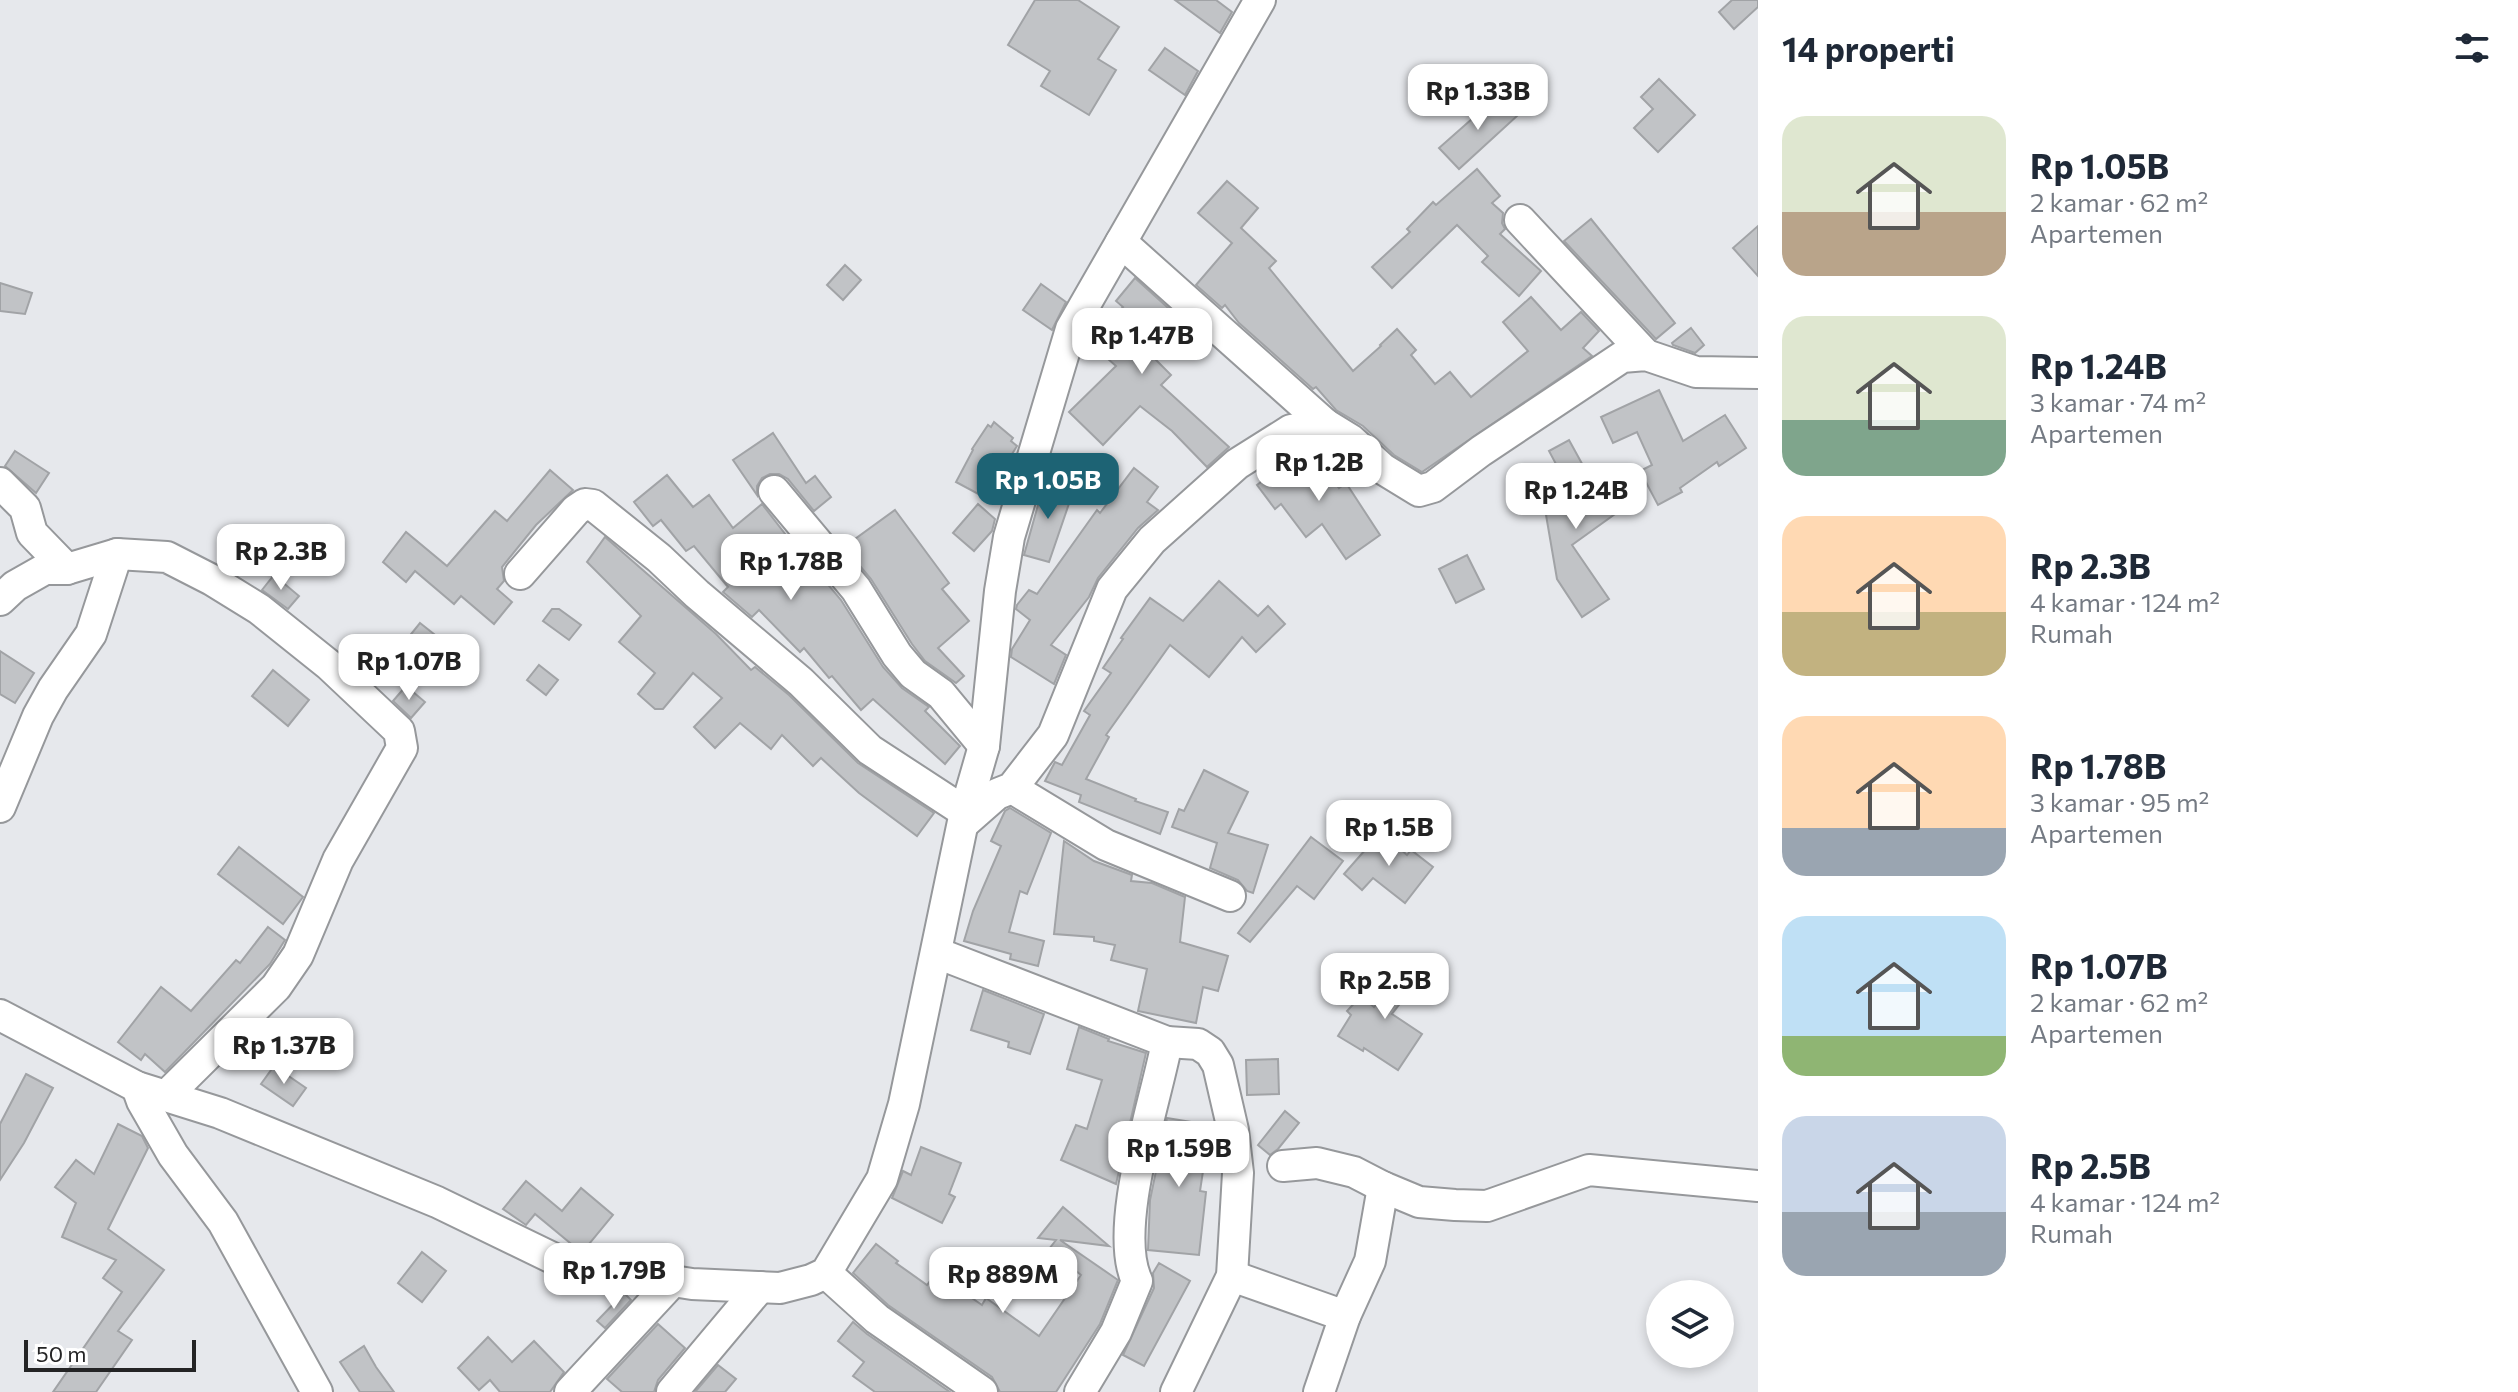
<!DOCTYPE html>
<html lang="id">
<meta charset="utf-8">
<style>
:root{--surface:#fff;--page:#f2f2f3;--text:#1f2937;--muted:#747a83;--accent:#1d6374}
body{margin:0;font-family:Commissioner,sans-serif;background:var(--page);color:var(--text);height:100vh;display:flex;flex-direction:column;font-size:30px;white-space:nowrap}
*{box-sizing:border-box;margin:0}
p{font-size:26px;color:var(--muted)}
.icon{flex:none;width:44px;height:44px;fill:none;stroke:currentColor;stroke-width:2;stroke-linecap:round;stroke-linejoin:round}
.map{position:relative;flex:1;overflow:hidden}
.panel{display:flex;flex-direction:column;background:var(--surface);width:760px}
.panel>*{flex:none}
.buttons{position:absolute;left:1646px;top:1280px;display:grid;gap:16px}
.buttons a{display:grid;place-items:center;width:88px;height:88px;border-radius:50%;background:var(--surface);box-shadow:0 4px 12px #0003;font-size:40px}
.scale{position:absolute;left:24px;bottom:20px;width:172px;box-sizing:border-box;padding-left:8px;border:4px solid #242425;border-top:0;font-size:22px;line-height:28px;white-space:nowrap;color:#242425;-webkit-text-stroke:6px #fff;paint-order:stroke}
.price{position:absolute;translate:-50% -68px;padding:0 18px;border-radius:16px;background:#fff;color:#222;font-size:26px;line-height:52px;filter:drop-shadow(0 2px 4px #0008)}
.price::after{content:'';position:absolute;left:50%;top:48px;width:24px;height:18px;margin-left:-12px;background:inherit;clip-path:polygon(0 0,100% 0,50% 100%)}
.price.on{background:var(--accent);color:#fff}
ul{padding:0;list-style:none}
li{display:flex;align-items:center;gap:24px;height:200px;padding:0 24px}
li span{display:grid;place-items:center;flex:none;width:224px;height:160px;border-radius:24px;color:#555}
li>.icon{margin-inline-start:auto}
span .icon{width:96px;height:96px;fill:#fffc;stroke-width:1}
li b{font-size:34px}
h2{display:flex;justify-content:space-between;align-items:center;height:96px;padding:0 24px;font-size:34px}
main{display:flex;flex:1;min-height:0}
.map>svg:first-child{display:block}
</style>
<main>
<div class="map">
<svg width="1758" height="1392" viewBox="0 0 1758 1392">
<rect width="100%" height="100%" fill="#e6e8ec"/>
<!-- building -->
<g fill="#c1c3c6" stroke="#a1a3a6" stroke-width="2">
<path d="M1035,0h43l41,27 -21,32 18,11 -27,45 -48,-29 9,-15 -42,-26z"/>
<path d="M1175,0h41l16,12 -12,21z"/>
<path d="M1732,0h26v7l-24,22 -15,-17z"/>
<path d="M1165,48l33,23 -13,24 -36,-25z"/>
<path d="M1659,79l36,36 -37,37 -24,-24 19,-19 -12,-12z"/>
<path d="M1498,96l19,20 -58,53 -20,-21z"/>
<path d="M1477,169l23,27 -8,7 11,10 -1,10 3,6 -5,5 41,37 -22,25 -37,-34 6,-6 -31,-31 -65,63 -20,-21 38,-35 -3,-3 26,-27 3,3z"/>
<path d="M1227,181l31,27 -17,20 35,33 -7,7 84,103 28,-25 -1,-1 17,-16 19,21 -5,5 24,29 15,-12 21,25 57,-46 -25,-29 28,-25 30,33 20,-18 18,19 -16,17 9,8 -170,116 -28,-17 -31,-29 -27,-16 -20,-23 -3,2 -74,-66 -14,-18 -3,3 -26,-23 36,-42 -34,-30z"/>
<path d="M1591,219l84,104 -19,16 -92,-98z"/>
<path d="M1758,226v50l-25,-28z"/>
<path d="M845,265l16,15 -18,20 -16,-15z"/>
<path d="M1135,278l52,47 -31,35 15,15 -10,10 68,62 -22,20 -35,-36 -32,-25 -37,39 -34,-33 47,-46 -25,-22 32,-37 -7,-6z"/>
<path d="M0,283l32,10 -7,21 -25,-3z"/>
<path d="M1041,284l25,18 -14,28 -29,-20z"/>
<path d="M1691,328l13,17 -9,8 -22,-8 -1,-2z"/>
<path d="M1659,390l24,51 42,-26 21,33 -27,18 -2,-4 -37,26 2,4 -24,13 -18,-34 12,-6 -15,-33 -24,11 -12,-26z"/>
<path d="M994,422l19,16 -2,3 6,5 -20,32 8,5 -10,20 -39,-21 17,-32 -1,-1 16,-24 3,2z"/>
<path d="M773,433l33,50 9,-7 16,21 -17,14 -26,-32 -9,-5h-9l-8,4 -5,8v9l-24,-35z"/>
<path d="M1569,440l17,31 -3,2 32,41 -43,31 37,54 -27,18 -25,-38 -11,-64 28,-17 -25,-47z"/>
<path d="M1308,447l31,41 7,-5 34,52 -34,24 -24,-35 -16,13 -25,-33 -6,5 -18,-24z"/>
<path d="M15,451l34,22 -13,20 -31,-27z"/>
<path d="M1134,468l24,19 -11,15 11,8 -20,18 -40,50 -9,19 -38,48 15,10 -12,29 -43,-27 1,-8 18,-29 -14,-11 1,-4 12,-15 8,4 60,-84 3,3z"/>
<path d="M550,470l23,20 -37,35 -34,42 2,14 -7,8 15,13 -18,22 -33,-28 -7,8 -39,-33 -9,11 -23,-20 23,-30 41,34 48,-55 12,10z"/>
<path d="M667,475l26,32 16,-12 24,33 29,-24 51,66 2,-1 26,31 42,67 19,21 27,19 -4,4 35,35 -15,18 -72,-65 -12,11 -29,-34 -3,2 -25,-30 -4,4 -41,-42 -7,7 -29,-25 5,-5 -34,-41 -8,5 -25,-31 -8,6 -19,-24z"/>
<path d="M1045,480l29,9 -25,73 -25,-7z"/>
<path d="M978,504l17,15 -3,12 -18,20 -21,-18z"/>
<path d="M895,510l54,73 -7,6 27,32 -31,27 26,28 -8,7 -31,-22 -13,-17 -41,-65 -27,-32z"/>
<path d="M605,537l111,97 35,36 4,-3 34,28 69,68 76,50 -17,23 -58,-43 -38,-35 -8,8 -31,-31 -11,14 -31,-26 -25,25 -21,-21 28,-29 -29,-25 -30,36h-8l-17,-15 17,-21 -36,-31 22,-26 -54,-54z"/>
<path d="M1467,555l17,34 -28,14 -17,-34z"/>
<path d="M274,575l25,21 -11,13 -26,-19z"/>
<path d="M1219,581l39,35 10,-10 17,18 -29,28 -14,-15 -33,40 -39,-32 -64,90 3,2 -23,42 50,20 -1,2 33,11 -8,22 -81,-32 2,-7 -36,-14 10,-19 7,3 28,-50 -6,-4 27,-38 -8,-5 20,-29 -2,-1 29,-40 33,23z"/>
<path d="M552,609h7l22,16 -12,15 -26,-19z"/>
<path d="M420,623l34,27 -25,31 -34,-27z"/>
<path d="M0,651l34,22 -19,30 -15,-9z"/>
<path d="M539,665l19,15 -12,15 -19,-15z"/>
<path d="M273,670l36,30 -21,26 -36,-30z"/>
<path d="M406,686l19,16 -14,16 -18,-17z"/>
<path d="M1204,770l44,22 -20,41 40,12 -15,48 -6,-2 -9,-11 -28,-12 7,-25 -45,-16 7,-18 5,2z"/>
<path d="M1010,808l41,25 -24,61 -7,-3 -11,41 35,9 -6,25 -28,-7 1,-5 -47,-13 9,-30 28,-65 -10,-5 14,-30z"/>
<path d="M1381,832l26,23 4,-5 22,17 -28,36 -32,-25 -11,12 -18,-16z"/>
<path d="M1311,837l32,24 -29,38 -17,-13 -47,56 -12,-9z"/>
<path d="M1064,841l30,20 38,14 -1,6 21,2 33,14 -5,45 48,14 -10,35 -15,-4 -7,36 -58,-12 9,-42 -36,-9 4,-15 -21,-4v-4l-40,-3z"/>
<path d="M239,847l64,50 -20,27 -65,-50z"/>
<path d="M268,927l17,13 -15,24 -105,108 -20,-18 -4,6 -23,-18 43,-55 30,24 45,-51 4,3z"/>
<path d="M1411,959l15,11 -34,44 30,20 -24,36 -34,-22 -1,3 -25,-15 13,-21 -4,-4 14,-15 13,11z"/>
<path d="M983,990l61,24 -14,40 -22,-7 1,-5 -38,-12z"/>
<path d="M1079,1027l30,12 -1,2 38,12 -30,131 -55,-24 15,-35 11,4 15,-49 -35,-11z"/>
<path d="M1278,1059l1,35 -32,1 -1,-35z"/>
<path d="M274,1066l32,22 -13,18 -32,-22z"/>
<path d="M26,1074l27,14 -29,55 -24,37v-56z"/>
<path d="M1285,1111l14,12 -21,26 -8,6 -12,-10z"/>
<path d="M1167,1118l43,7 -10,66 6,1 -7,63 -51,-5 2,-50z"/>
<path d="M118,1124l24,12 6,12 -40,81 56,41 -46,61 14,9 -36,52h-43l69,-100 -19,-14 13,-18 -54,-23 14,-34 -21,-16 21,-27 18,14z"/>
<path d="M921,1147l40,16 -12,31 6,3 -13,26 -50,-25 11,-27 8,4z"/>
<path d="M526,1181l36,30 19,-23 32,27 -28,34 -10,-2 -40,-33 -9,11 -23,-16z"/>
<path d="M1063,1207l46,39 -49,-6 58,40 -18,44 -44,68h-56l-8,-15 -104,-72 -35,-32 23,-29 22,17 -2,2 31,22 9,-12 46,32 4,-7 53,38 42,-61 -32,-26 7,-9 -18,-2z"/>
<path d="M422,1252l24,19 -24,31 -24,-19z"/>
<path d="M1159,1263l31,18 -46,85 -21,-11 31,-67 -1,-15z"/>
<path d="M624,1293l7,7 -26,28 -8,-7z"/>
<path d="M853,1322l14,12 83,58h-75l-22,-16 11,-14 -26,-21z"/>
<path d="M658,1324l27,24 -27,32 -4,12h-32l-15,-13z"/>
<path d="M488,1337l24,25 22,-21 30,31 -14,20h-50l-10,-12 -11,10 -21,-22z"/>
<path d="M364,1346l12,21 18,25h-34l-20,-30z"/>
<path d="M718,1365l18,14 -11,13h-30z"/>
</g>
<g fill="none" stroke-linecap="round" stroke-linejoin="round">
<!-- minor casing -->
<g stroke="#96989b" stroke-width="34">
<g id="minor">
<path d="M1520,220l126,135"/>
<path d="M1121,242l204,182"/>
<path d="M0,483l25,25 7,25 35,36"/>
<path d="M774,491l82,98 41,66 16,19 28,20 43,52"/>
<path d="M520,574l56,-64 9,-6 8,1 66,53 38,36 104,88 69,68 95,62"/>
<path d="M0,600l15,-14 30,-17h22l50,-15 50,3 45,23 47,29 70,56 70,66 3,17 -64,112 -40,95 -22,32 -110,109"/>
<path d="M1012,788l94,57 124,51"/>
<path d="M0,807l38,-91 15,-27 38,-55 26,-80"/>
<path d="M964,823l33,-29 15,-6 41,-53 59,-146 40,-49 85,-76 54,-34 34,-6 26,16 32,29 36,22 14,-4 48,-36 141,-94 24,-2 50,17 62,1"/>
<path d="M937,953l230,89c-11,59 -55,186 -30,239l-21,51 -36,60"/>
<path d="M0,1015l137,72 83,26 217,89 128,62 127,20 88,4 31,-8 15,-7 56,-94 22,-75 61,-292 19,-66 16,-155 9,-54 62,-208 189,-329"/>
<path d="M1167,1042l31,2 12,8 8,13 15,65 5,43 -6,103 -56,116"/>
<path d="M137,1087l5,14 31,54 50,67 94,170"/>
<path d="M1283,1166l34,-3 37,9 29,15 36,15 36,3 32,1 102,-36 169,16"/>
<path d="M826,1273l51,46 105,73"/>
<path d="M1232,1276l113,40"/>
<path d="M570,1392l103,-111"/>
<path d="M672,1392l88,-105"/>
<path d="M1319,1392l26,-76 25,-55 13,-74"/>
</g>
</g>
<!-- minor -->
<use href="#minor" stroke="#fff" stroke-width="30"/>
</g>
</svg>
<div class="buttons">
<a><svg class="icon" aria-label="layers" viewBox="0 0 24 24"><path d="M12 4l9 5-9 5-9-5zM3 14l9 5 9-5"/></svg></a>
</div>
<div class="scale">50 m</div>
<b class="price" style="left:1478px;top:132px">Rp 1.33B</b>
<b class="price" style="left:1142px;top:376px">Rp 1.47B</b>
<b class="price" style="left:1319px;top:503px">Rp 1.2B</b>
<b class="price on" style="left:1048px;top:521px">Rp 1.05B</b>
<b class="price" style="left:1576px;top:531px">Rp 1.24B</b>
<b class="price" style="left:281px;top:592px">Rp 2.3B</b>
<b class="price" style="left:791px;top:602px">Rp 1.78B</b>
<b class="price" style="left:409px;top:702px">Rp 1.07B</b>
<b class="price" style="left:1389px;top:868px">Rp 1.5B</b>
<b class="price" style="left:1385px;top:1021px">Rp 2.5B</b>
<b class="price" style="left:284px;top:1086px">Rp 1.37B</b>
<b class="price" style="left:1179px;top:1189px">Rp 1.59B</b>
<b class="price" style="left:614px;top:1311px">Rp 1.79B</b>
<b class="price" style="left:1003px;top:1315px">Rp 889M</b>
</div>
<section class="panel">
<h2>14 properti<svg class="icon" aria-label="filters" viewBox="0 0 24 24"><path d="M4 7h16M4 17h16"/><circle cx="9" cy="7" r="2"/><circle cx="15" cy="17" r="2"/></svg></h2>
<ul>
<li><span style="background:linear-gradient(#dfe7d0 60%,#b9a48a 0)"><svg class="icon" aria-label="home" viewBox="0 0 24 24"><path d="M3 11l9-7 9 7M6 9v11h12V9"/></svg></span><div><b>Rp 1.05B</b><p>2 kamar · 62 m²</p><p>Apartemen</p></div></li>
<li><span style="background:linear-gradient(#dfe7d0 65%,#7fa58c 0)"><svg class="icon" aria-label="home" viewBox="0 0 24 24"><path d="M3 11l9-7 9 7M6 9v11h12V9"/></svg></span><div><b>Rp 1.24B</b><p>3 kamar · 74 m²</p><p>Apartemen</p></div></li>
<li><span style="background:linear-gradient(#ffd9b3 60%,#c2b280 0)"><svg class="icon" aria-label="home" viewBox="0 0 24 24"><path d="M3 11l9-7 9 7M6 9v11h12V9"/></svg></span><div><b>Rp 2.3B</b><p>4 kamar · 124 m²</p><p>Rumah</p></div></li>
<li><span style="background:linear-gradient(#ffd9b3 70%,#9aa5b1 0)"><svg class="icon" aria-label="home" viewBox="0 0 24 24"><path d="M3 11l9-7 9 7M6 9v11h12V9"/></svg></span><div><b>Rp 1.78B</b><p>3 kamar · 95 m²</p><p>Apartemen</p></div></li>
<li><span style="background:linear-gradient(#bfe0f5 75%,#8fb573 0)"><svg class="icon" aria-label="home" viewBox="0 0 24 24"><path d="M3 11l9-7 9 7M6 9v11h12V9"/></svg></span><div><b>Rp 1.07B</b><p>2 kamar · 62 m²</p><p>Apartemen</p></div></li>
<li><span style="background:linear-gradient(#c9d6e8 60%,#9aa5b1 0)"><svg class="icon" aria-label="home" viewBox="0 0 24 24"><path d="M3 11l9-7 9 7M6 9v11h12V9"/></svg></span><div><b>Rp 2.5B</b><p>4 kamar · 124 m²</p><p>Rumah</p></div></li>
</ul>
</section>
</main>
